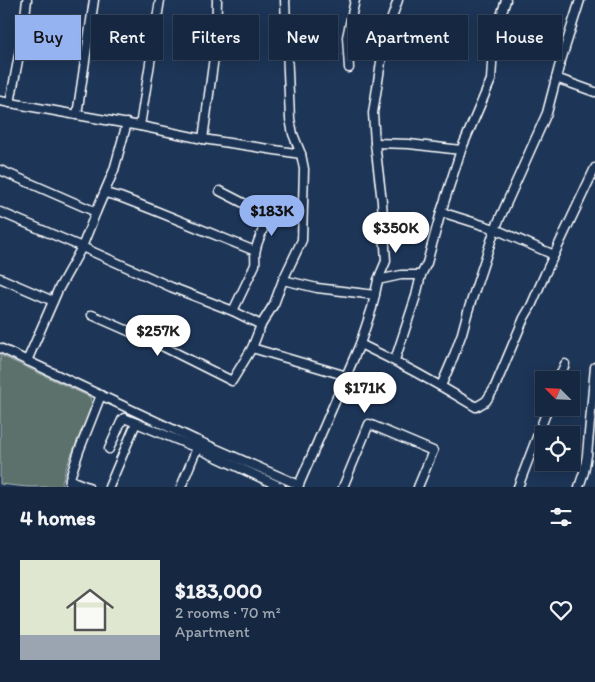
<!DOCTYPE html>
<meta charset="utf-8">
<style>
:root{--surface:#162841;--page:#1f3048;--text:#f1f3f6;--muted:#9ea6b1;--line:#35445a;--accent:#95b2f1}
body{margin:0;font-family:Itim,sans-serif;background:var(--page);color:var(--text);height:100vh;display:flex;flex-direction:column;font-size:19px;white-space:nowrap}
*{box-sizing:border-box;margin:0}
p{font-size:16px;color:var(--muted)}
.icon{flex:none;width:28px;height:28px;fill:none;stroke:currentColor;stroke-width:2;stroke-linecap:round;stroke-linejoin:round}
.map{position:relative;height:487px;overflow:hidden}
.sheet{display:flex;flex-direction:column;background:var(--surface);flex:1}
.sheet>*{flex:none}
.hud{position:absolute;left:15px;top:15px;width:565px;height:45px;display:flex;gap:10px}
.needle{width:32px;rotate:294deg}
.fabs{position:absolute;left:535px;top:371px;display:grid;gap:10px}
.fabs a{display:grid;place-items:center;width:45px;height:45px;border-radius:0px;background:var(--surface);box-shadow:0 2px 12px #0003,0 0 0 1px var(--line);font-size:25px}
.price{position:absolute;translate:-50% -42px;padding:0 11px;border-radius:18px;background:#fff;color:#222;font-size:16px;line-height:32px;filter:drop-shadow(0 1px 2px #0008)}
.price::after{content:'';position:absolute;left:50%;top:30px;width:15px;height:11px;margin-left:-8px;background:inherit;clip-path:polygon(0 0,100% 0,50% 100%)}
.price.active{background:var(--accent);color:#111}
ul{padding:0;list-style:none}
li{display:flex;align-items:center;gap:15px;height:125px;padding:0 20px}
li+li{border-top:1px solid var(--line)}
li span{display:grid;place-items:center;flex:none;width:140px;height:100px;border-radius:0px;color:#555}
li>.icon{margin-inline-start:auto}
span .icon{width:60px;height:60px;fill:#fffc;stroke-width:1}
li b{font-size:21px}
h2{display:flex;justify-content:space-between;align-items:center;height:60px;padding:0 20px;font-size:21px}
.pill{padding:0 18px;border-radius:0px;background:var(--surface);box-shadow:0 2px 12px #0003,0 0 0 1px var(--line);font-size:18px;line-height:45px}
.pill.active{background:var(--accent);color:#111}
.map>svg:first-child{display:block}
</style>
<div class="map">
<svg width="595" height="487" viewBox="0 0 595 487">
<rect width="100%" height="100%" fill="#1d3557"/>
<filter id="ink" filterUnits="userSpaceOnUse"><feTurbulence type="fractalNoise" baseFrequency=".02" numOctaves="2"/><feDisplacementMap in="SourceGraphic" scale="10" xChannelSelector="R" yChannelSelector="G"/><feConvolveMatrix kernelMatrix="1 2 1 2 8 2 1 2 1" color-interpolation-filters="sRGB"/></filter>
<g filter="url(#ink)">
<!-- green -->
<path fill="#5b716c" stroke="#adb8b6" d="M0,355l90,42 2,8 -26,63 -5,19h-34l-27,-3z"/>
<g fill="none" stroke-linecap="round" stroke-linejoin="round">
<!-- minor casing -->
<g stroke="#fff" stroke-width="11">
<g id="minor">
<path d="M349,68l-2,-31 8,-37"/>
<path d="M556,78l39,14"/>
<path d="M0,101l77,14 63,11 63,13 98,15"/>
<path d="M10,103l12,-64 5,-39"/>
<path d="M77,115l17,-115"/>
<path d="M140,126l20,-126"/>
<path d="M203,139l13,-97 1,-42"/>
<path d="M375,143l34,1 52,6"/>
<path d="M0,170l96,42"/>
<path d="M220,191l39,20 6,7c0,12 -7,20 -9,31 -2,5 0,11 -1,16l-22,46"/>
<path d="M105,193l15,4 31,12 104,42"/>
<path d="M0,212l82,35 89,40 62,24 28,14"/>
<path d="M441,212l54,17 59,26"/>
<path d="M0,278l53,23"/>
<path d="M283,280l34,8 58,7"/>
<path d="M378,280l23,-5h20"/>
<path d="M92,315l66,29 74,37 20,-33 9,-23 13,-21 9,-24 19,-40 2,-71 -3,-15 -8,-20 -3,-15 -5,-119"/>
<path d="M360,344c40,19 78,40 116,63l10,-6 8,-12 30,-71 7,-12 14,-32 50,-106"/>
<path d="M0,348l196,92 103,45"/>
<path d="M252,348l95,28"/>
<path d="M395,360l21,-64 5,-21 6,-12 14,-51 20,-62 30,-70 2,-32 6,-26 7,-22"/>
<path d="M27,361l31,-71 24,-43 14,-35 18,-42 13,-47"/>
<path d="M558,380l7,-16"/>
<path d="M441,386l12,-28 9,-25 6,-22 27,-82 52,-116 12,-46 21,-67"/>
<path d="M109,449l13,-29 2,-2 73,30 84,39"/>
<path d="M70,480l18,7"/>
<path d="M69,487l1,-9 9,-27 22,-56"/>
<path d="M109,487l27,-64"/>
<path d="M181,487l16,-39"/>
<path d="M298,487l62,-143 12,-36 6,-28 8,-19 -4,-59 -7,-59 -2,-30 8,-51 7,-33 10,-29"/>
<path d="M343,487l26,-63 64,27 -15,36"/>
<path d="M518,487l30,-79"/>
<path d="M579,487l5,-15 3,-17 8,-88"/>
</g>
</g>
<!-- minor -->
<use href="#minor" stroke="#1d3557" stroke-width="8"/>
</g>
</g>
</svg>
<div class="fabs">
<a><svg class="needle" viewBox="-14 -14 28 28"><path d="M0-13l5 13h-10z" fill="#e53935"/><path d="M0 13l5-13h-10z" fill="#9ea6b1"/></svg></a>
<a><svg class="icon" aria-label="locate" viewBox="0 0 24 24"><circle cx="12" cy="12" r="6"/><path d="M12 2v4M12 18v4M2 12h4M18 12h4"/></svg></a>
</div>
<b class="price active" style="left:272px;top:237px">$183K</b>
<b class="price" style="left:396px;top:254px">$350K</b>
<b class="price" style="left:158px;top:357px">$257K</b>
<b class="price" style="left:365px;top:414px">$171K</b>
<div class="hud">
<a class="pill active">Buy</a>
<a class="pill">Rent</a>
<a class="pill">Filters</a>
<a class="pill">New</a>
<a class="pill">Apartment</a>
<a class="pill">House</a>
</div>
</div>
<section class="sheet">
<h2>4 homes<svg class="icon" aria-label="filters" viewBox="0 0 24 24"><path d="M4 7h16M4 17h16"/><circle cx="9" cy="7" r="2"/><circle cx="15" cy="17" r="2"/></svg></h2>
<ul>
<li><span style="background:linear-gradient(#dfe7d0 75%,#9aa5b1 0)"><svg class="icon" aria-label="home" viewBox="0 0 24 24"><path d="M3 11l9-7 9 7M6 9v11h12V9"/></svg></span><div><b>$183,000</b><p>2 rooms · 70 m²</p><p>Apartment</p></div><svg class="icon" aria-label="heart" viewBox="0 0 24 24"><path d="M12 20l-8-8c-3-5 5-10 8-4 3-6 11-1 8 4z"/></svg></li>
</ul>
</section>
